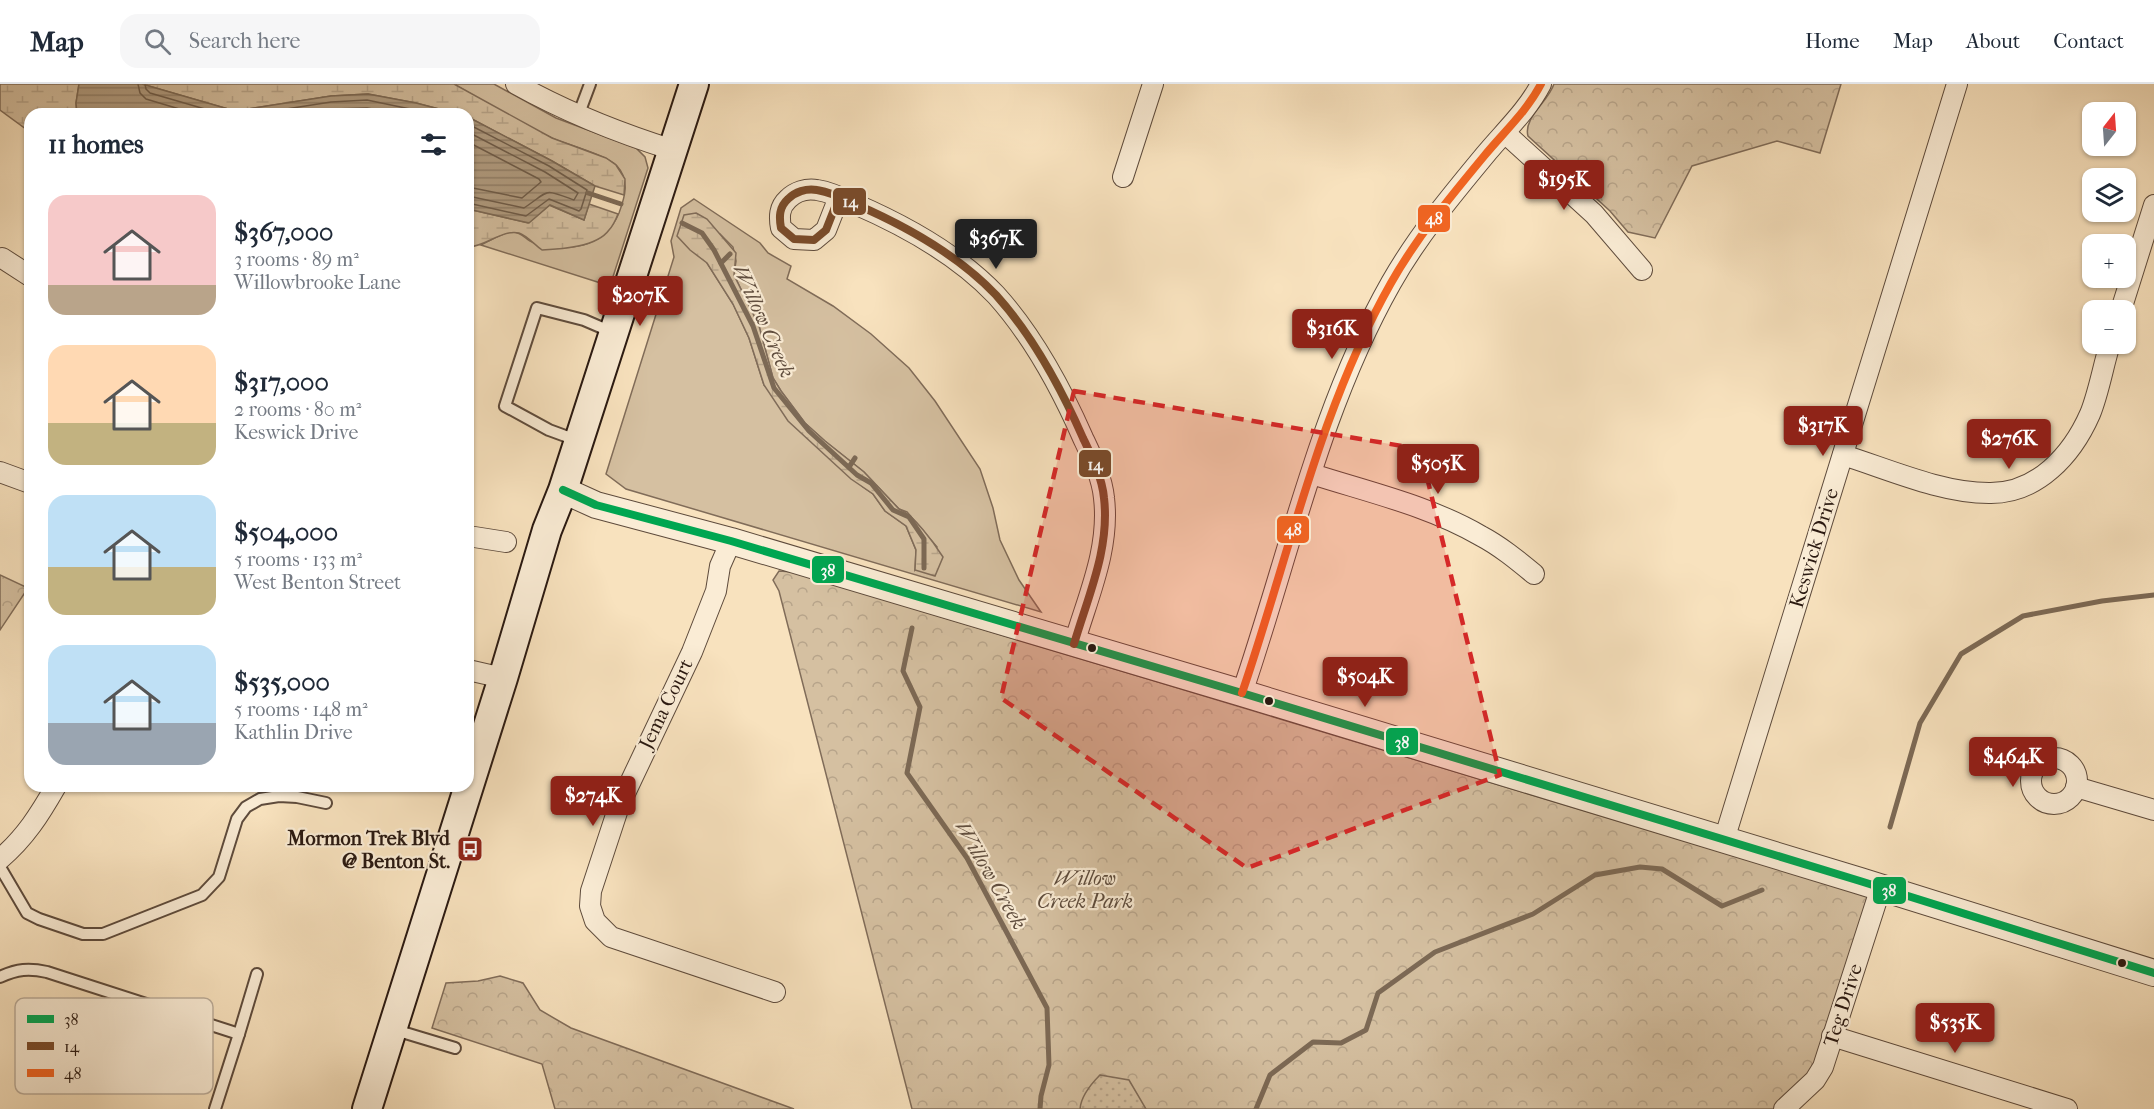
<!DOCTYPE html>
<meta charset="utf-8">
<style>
:root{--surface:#fff;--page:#f6f6f7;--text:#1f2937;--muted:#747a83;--line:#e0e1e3;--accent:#8f2418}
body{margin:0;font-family:"IM FELL French Canon",serif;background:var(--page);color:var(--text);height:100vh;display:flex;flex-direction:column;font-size:22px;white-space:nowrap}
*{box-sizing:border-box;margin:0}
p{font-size:20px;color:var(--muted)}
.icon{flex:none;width:33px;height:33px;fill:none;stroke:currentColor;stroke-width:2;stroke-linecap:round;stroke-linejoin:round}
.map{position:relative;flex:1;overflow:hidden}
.details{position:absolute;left:24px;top:24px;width:450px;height:684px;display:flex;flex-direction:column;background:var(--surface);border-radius:18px;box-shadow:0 2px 4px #0004}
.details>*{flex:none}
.needle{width:39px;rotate:17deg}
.tools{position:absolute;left:2082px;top:18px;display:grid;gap:12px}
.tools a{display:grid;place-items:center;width:54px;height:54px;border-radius:12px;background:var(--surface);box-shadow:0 2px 4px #0004;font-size:30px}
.price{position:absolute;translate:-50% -51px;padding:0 14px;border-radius:6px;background:var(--accent);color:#fff;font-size:20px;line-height:39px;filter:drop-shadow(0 2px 3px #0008)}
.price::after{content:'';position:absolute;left:50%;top:36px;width:18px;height:14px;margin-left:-9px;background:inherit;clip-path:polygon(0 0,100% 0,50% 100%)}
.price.selected{background:#222;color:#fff}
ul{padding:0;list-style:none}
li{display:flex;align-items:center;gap:18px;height:150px;padding:0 24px}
li span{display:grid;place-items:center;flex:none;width:168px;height:120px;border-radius:18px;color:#555}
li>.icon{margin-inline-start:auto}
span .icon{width:72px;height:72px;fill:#fffc;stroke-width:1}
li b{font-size:26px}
h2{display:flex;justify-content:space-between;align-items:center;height:72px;padding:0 24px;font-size:26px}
header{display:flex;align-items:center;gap:36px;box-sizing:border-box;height:84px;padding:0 30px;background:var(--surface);border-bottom:2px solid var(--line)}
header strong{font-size:28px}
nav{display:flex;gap:33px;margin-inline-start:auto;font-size:21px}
.search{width:420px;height:54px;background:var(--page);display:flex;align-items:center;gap:15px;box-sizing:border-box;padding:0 21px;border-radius:18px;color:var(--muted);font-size:22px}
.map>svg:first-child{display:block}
</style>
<header>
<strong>Map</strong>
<div class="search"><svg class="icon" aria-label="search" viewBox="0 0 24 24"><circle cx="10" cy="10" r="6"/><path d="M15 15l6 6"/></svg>Search here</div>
<nav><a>Home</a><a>Map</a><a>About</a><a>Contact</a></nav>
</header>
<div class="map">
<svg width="2154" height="1025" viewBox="0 0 2154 1025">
<defs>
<pattern id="forest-crowns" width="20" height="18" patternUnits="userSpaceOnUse" patternTransform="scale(1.5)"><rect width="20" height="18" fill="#d5c0a1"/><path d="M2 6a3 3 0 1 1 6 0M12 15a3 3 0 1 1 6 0" fill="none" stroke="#b7a48a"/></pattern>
<pattern id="wetland-marsh" width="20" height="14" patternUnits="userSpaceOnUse" patternTransform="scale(1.5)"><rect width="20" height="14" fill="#d5c0a1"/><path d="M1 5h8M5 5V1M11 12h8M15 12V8" fill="none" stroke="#b7a48a"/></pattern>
<pattern id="garden-dots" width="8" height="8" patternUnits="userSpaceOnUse" patternTransform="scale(1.5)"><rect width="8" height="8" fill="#d5c0a1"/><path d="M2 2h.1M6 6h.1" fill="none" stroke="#b7a48a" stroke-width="1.8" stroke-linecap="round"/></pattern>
<pattern id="water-rules" width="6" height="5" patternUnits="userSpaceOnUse" patternTransform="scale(1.5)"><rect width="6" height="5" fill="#b29e83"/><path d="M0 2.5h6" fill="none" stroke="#91806a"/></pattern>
</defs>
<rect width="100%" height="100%" fill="#f8e2be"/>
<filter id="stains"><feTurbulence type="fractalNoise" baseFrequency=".00333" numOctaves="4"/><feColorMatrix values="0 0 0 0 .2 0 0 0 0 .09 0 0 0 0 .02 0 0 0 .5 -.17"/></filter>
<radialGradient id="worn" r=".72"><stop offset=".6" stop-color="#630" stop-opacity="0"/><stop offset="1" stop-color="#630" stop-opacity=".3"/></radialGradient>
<!-- grass -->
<g fill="#d5c0a1" stroke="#806c59" stroke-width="1.5" fill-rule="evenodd">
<path d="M454,0h40l62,34 80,30 9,9 3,11 -38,118 -129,-41c8,-4 20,-11 29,-13 12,-1 15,8 24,11 15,6 33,6 49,2 18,-5 29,-15 36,-32 6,-16 11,-33 -2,-47 -9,-10 -48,-21 -63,-27 -34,-16 -68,-36 -100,-55z"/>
<path d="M694,115l66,44 8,10 23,13 -4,13 46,27 38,28 38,34 26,33 45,68 13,39 7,32 19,40 22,32 -415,-123 -20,-15 68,-217 -3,-16 10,-33zM720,150l13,13 3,14 -2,14 25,51 14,52 8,13 24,32 20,18 39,31 35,37 8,3 30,35 -22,23 1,-20 -10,-24 -21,-15 -12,-17 -10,-7 -99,-102 -15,-47 -16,-34 -26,-41z"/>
</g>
<!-- forest -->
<g fill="url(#forest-crowns)" stroke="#806c59" stroke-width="1.5">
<path d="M1554,0h287l-21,69 -43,-12 -85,25 -37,72 -27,-6 -18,-21 -82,-75c-5,-18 20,-34 26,-52z"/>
<path d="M779,487l14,1 1084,327 -54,168 -39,42h-872l-133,-518 -6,-11z"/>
<path d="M0,491l28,13 -28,42z"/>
<path d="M500,892l23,7 17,27 31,18 223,81h-239l-13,-45 -110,-36 14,-45 32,-2z"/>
</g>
<!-- wetland -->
<g fill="url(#wetland-marsh)" stroke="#806c59" stroke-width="1.5">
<path d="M0,0h79l-3,19 1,11h-47v18l-30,-22z"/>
<path d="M142,0h312l98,54 54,20 10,7 9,14 -1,16 -29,-9 -43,-25 -84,-44v-3h-10l-42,-11 -48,-9 -37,2 -96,15z"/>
<path d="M589,120l29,10c-2,5 -5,12 -9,16 -12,17 -48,19 -67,20 -7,-5 -16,-15 -23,-17 -17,-4 -34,14 -51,14v-38l60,14 21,-18 35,15z"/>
<path d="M696,129l11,6 29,34 -2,22 25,51 14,52 8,13 24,32 20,18 39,31 35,37c15,6 35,34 44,48l-8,19 -20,-6 1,-20 -10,-24 -21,-15 -12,-17 -22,-15 -63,-58 -24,-36 -15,-47 -16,-34 -26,-41 -17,-13 -13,-14 7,-21z"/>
</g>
<!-- garden -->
<path fill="url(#garden-dots)" stroke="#806c59" stroke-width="1.5" d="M1100,991l29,5 17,29h-66c1,-13 11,-25 20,-34z"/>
<!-- water -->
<g fill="url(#water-rules)" stroke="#7c6955" stroke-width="1.5">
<path d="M79,0h63l93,27 96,-15 37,-2 48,9 42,11h-381l-1,-11z"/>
<path d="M468,33l84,44 43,25 -11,34 -34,-15 -21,18 -61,-14z"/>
</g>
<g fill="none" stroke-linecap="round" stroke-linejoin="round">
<!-- shore -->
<g stroke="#6e5c4a" stroke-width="1.5">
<path d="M138,0l2,9 6,6 50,15"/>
<path d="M145,0l1,5 4,4 72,21"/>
<path d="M254,30l77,-12 36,-2 67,14"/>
<path d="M296,30l36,-5 35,-1 33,6"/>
<path d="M468,40l81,42 38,24 -6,19 -2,2 -30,-12 -23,17 -58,-13"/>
<path d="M468,48l77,40 33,21 -4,7c-32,-12 -23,-10 -50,8l-56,-12"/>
<path d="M468,58l71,37 2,3 -19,16 -54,-11"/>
</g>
<!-- stream -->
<g stroke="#7c6955" stroke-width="5">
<path d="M588,109l33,11"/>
<path d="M682,139l20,10 12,17 39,76 21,62 35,43 48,44 14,8 22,27 16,7 15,22v29"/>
<path d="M721,179l9,-9"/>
<path d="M849,383l6,-9"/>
<path d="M912,544l-9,43 17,36 -13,66 60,85 80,150 2,57 -8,31 -1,13"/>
<path d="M1890,743l30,-104 41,-69 62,-38 79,-15 52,-6"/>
<path d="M1256,1025l14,-34 43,-33 28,1 25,-13 12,-37 57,-41 98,-38 62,-39 45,-8 22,2 60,37 40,-16"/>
</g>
<!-- service casing -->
<g stroke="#5e4b3c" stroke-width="14">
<g id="service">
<path d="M578,32l12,-32"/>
<path d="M579,357l-30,-11 -44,-24 32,-98 47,12 28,12"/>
<path d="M0,783l27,46 12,6 44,15h20l99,-39 17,-18 18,-58 9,-12 14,-8 19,-3 18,1 29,6"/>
<path d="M0,893c17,-8 29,-9 47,-5l192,62 -24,75"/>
<path d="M392,945l63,19"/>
<path d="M239,950l18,-60"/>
</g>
</g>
<!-- minor casing -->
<g stroke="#5e4b3c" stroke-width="22">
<g id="minor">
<path d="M516,0c50,28 103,49 157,66"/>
<path d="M1505,49l89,81 48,56"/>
<path d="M1123,93l30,-93"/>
<path d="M839,113l-13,33 -12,10 -20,-1 -13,-11c-2,-11 -2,-21 7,-29 7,-7 18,-11 29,-9 13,2 26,8 38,14 51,22 103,51 141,91 37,41 65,93 87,143 9,19 19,39 21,60 6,51 -16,98 -30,146"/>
<path d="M2,174l28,18"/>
<path d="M2121,226l33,-105"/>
<path d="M1843,371c45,14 98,38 146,38 48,1 83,-38 101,-79 9,-22 13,-48 20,-70"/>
<path d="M0,388l30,11"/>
<path d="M1312,390c56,18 118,32 169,62 19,10 36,24 53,38"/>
<path d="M468,452l38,6"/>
<path d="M731,457l-11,25 -4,25 -24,61 -73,154 -28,85 -1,15 5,15 16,16 164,55"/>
<path d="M468,586l35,8"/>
<path d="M1242,609c47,-137 77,-283 149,-410 26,-46 60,-87 94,-128 19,-23 42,-44 56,-71"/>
<circle cx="2054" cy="697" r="23"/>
<path d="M2076,703l78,23"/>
<path d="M1724,756l233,-756"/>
<path d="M0,775c25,-21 40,-45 56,-73"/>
<path d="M1832,952l235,73"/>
<path d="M1784,1025l31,-29 8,-13 58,-180"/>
</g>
</g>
<!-- tertiary casing -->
<g stroke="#5e4b3c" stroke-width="28">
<path id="tertiary" d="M563,406l33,15 135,36 511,152 618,188 294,92"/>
</g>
<!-- secondary casing -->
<g stroke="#2a1911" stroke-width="32">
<path id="secondary" d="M367,1025l136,-431 44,-148 16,-40 131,-406"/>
</g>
<!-- service -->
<use href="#service" stroke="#faecd5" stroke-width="10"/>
<!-- minor -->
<use href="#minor" stroke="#faecd5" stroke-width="20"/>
<!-- tertiary -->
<use href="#tertiary" stroke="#faecd5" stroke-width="26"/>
<!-- secondary -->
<use href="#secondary" stroke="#faecd5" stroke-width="28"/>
<!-- bus-1 casing -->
<g stroke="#faecd5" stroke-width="12">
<path id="bus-1" d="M563,406l33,15 135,36 511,152 618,188 294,92"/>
</g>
<!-- bus-2 casing -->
<g stroke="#faecd5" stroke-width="12">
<path id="bus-2" d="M839,113l-13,33 -12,10 -20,-1 -13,-11c-2,-11 -2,-21 7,-29 7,-7 18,-11 29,-9 13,2 26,8 38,14 51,22 103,51 141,91 37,41 65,93 87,143 9,19 19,39 21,60 6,51 -16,98 -30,146"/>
</g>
<!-- bus-3 casing -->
<g stroke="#faecd5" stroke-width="12">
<path id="bus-3" d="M1242,609c47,-137 77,-283 149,-410 26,-46 60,-87 94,-128 19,-23 42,-44 56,-71"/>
</g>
<!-- bus-1 -->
<use href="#bus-1" stroke="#00a651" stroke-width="8"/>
<!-- bus-2 -->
<use href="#bus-2" stroke="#7a4b2a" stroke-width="8"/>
<!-- bus-3 -->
<use href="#bus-3" stroke="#f26522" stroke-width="8"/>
</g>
<!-- marked area -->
<path fill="#d62828" fill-opacity="0.2" stroke="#d62828" stroke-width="4.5" stroke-dasharray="12 8" stroke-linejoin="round" d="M1074,307l346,58 80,326 -253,93 -246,-170z"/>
<!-- icons -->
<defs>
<g id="bus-square" transform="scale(1.35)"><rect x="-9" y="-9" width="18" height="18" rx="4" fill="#8f2418" stroke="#faecd5"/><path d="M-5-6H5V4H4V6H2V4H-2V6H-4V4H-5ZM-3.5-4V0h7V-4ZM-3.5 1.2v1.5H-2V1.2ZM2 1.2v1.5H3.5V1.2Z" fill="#fff"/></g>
</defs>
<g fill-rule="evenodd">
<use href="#bus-square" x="470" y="765"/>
</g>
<!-- markers -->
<g fill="#2a1911" stroke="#faecd5" stroke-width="2">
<circle cx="1092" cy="564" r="5"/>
<circle cx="1269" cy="617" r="5"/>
<circle cx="2122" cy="879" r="5"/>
</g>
<g text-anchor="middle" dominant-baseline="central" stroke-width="4.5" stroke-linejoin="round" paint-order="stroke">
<!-- street labels -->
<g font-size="20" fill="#2a1911" stroke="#faecd5">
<text transform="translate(1814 464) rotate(-73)">Keswick Drive</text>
<text transform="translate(666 620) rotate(-64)">Jema Court</text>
<text transform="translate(1843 921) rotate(-72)">Teg Drive</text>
</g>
<!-- poi labels -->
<g font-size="20" font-weight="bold" fill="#2a1911" stroke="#faecd5" text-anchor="end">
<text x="450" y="754">Mormon Trek Blvd<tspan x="450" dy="23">@ Benton St.</tspan></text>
</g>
<!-- park labels -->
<g font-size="20" font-style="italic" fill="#5d4b3c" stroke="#faecd5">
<text x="1085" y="794">Willow<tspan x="1085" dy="23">Creek Park</tspan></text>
</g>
<!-- water labels -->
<g font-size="21" font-style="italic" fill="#604e3f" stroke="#faecd5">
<text transform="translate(764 237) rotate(66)">Willow Creek</text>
<text transform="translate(991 791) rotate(60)">Willow Creek</text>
</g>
</g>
<!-- legend -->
<rect x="15" y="914" width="198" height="96" rx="9" fill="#faecd5" stroke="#bcad9a" stroke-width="1.5"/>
<rect x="27" y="931" width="27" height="8" fill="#00a651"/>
<rect x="27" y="958" width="27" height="8" fill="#7a4b2a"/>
<rect x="27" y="985" width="27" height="8" fill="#f26522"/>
<g font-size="16" fill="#2a1911">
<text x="64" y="941">38</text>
<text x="64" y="968">14</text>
<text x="64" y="995">48</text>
</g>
<g stroke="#faecd5" stroke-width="2">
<rect x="832" y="103" width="35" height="29" rx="6" fill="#7a4b2a"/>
<rect x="1417" y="120" width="34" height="29" rx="6" fill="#f26522"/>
<rect x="1078" y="365" width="34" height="29" rx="6" fill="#7a4b2a"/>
<rect x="1276" y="431" width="34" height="29" rx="6" fill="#f26522"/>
<rect x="811" y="471" width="34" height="29" rx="6" fill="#00a651"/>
<rect x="1385" y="643" width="34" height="29" rx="6" fill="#00a651"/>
<rect x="1872" y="792" width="35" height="29" rx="6" fill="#00a651"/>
</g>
<g font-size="16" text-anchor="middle" font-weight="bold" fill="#fff">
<text x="850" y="123">14</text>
<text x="1434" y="140">48</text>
<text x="1095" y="386">14</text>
<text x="1293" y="451">48</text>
<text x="828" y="492">38</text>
<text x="1402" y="664">38</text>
<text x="1889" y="812">38</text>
</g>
<rect width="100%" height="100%" filter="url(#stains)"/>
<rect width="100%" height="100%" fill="url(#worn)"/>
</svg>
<div class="tools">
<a><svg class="needle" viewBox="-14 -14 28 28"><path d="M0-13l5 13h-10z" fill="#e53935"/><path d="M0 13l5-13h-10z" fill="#747a83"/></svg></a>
<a><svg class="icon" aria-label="layers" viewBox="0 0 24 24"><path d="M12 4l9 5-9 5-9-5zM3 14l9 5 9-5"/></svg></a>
<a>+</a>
<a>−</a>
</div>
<b class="price" style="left:1564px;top:127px">$195K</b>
<b class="price selected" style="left:996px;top:186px">$367K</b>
<b class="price" style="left:640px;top:243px">$207K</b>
<b class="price" style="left:1332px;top:276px">$316K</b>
<b class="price" style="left:1823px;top:373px">$317K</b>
<b class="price" style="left:2009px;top:386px">$276K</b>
<b class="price" style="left:1438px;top:411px">$505K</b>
<b class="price" style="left:1365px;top:624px">$504K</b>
<b class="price" style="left:2013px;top:704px">$464K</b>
<b class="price" style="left:593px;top:743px">$274K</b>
<b class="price" style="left:1955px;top:970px">$535K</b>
<section class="details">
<h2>11 homes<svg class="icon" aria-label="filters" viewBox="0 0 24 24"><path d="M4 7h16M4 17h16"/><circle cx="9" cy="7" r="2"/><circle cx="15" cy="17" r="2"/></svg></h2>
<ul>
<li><span style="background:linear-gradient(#f6c9c9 75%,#b9a48a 0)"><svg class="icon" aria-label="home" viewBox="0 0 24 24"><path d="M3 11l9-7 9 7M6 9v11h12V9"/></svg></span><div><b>$367,000</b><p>3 rooms · 89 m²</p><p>Willowbrooke Lane</p></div></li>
<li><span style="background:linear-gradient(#ffd9b3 65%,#c2b280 0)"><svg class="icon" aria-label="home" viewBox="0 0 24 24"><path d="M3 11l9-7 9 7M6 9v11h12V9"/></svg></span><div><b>$317,000</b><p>2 rooms · 80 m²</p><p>Keswick Drive</p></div></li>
<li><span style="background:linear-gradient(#bfe0f5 60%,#c2b280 0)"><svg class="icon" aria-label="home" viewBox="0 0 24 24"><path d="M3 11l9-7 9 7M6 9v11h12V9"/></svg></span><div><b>$504,000</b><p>5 rooms · 133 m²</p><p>West Benton Street</p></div></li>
<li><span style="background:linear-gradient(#bfe0f5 65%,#9aa5b1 0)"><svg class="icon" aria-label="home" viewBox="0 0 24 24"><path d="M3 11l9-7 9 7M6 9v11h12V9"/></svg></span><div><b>$535,000</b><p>5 rooms · 148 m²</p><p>Kathlin Drive</p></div></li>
</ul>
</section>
</div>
